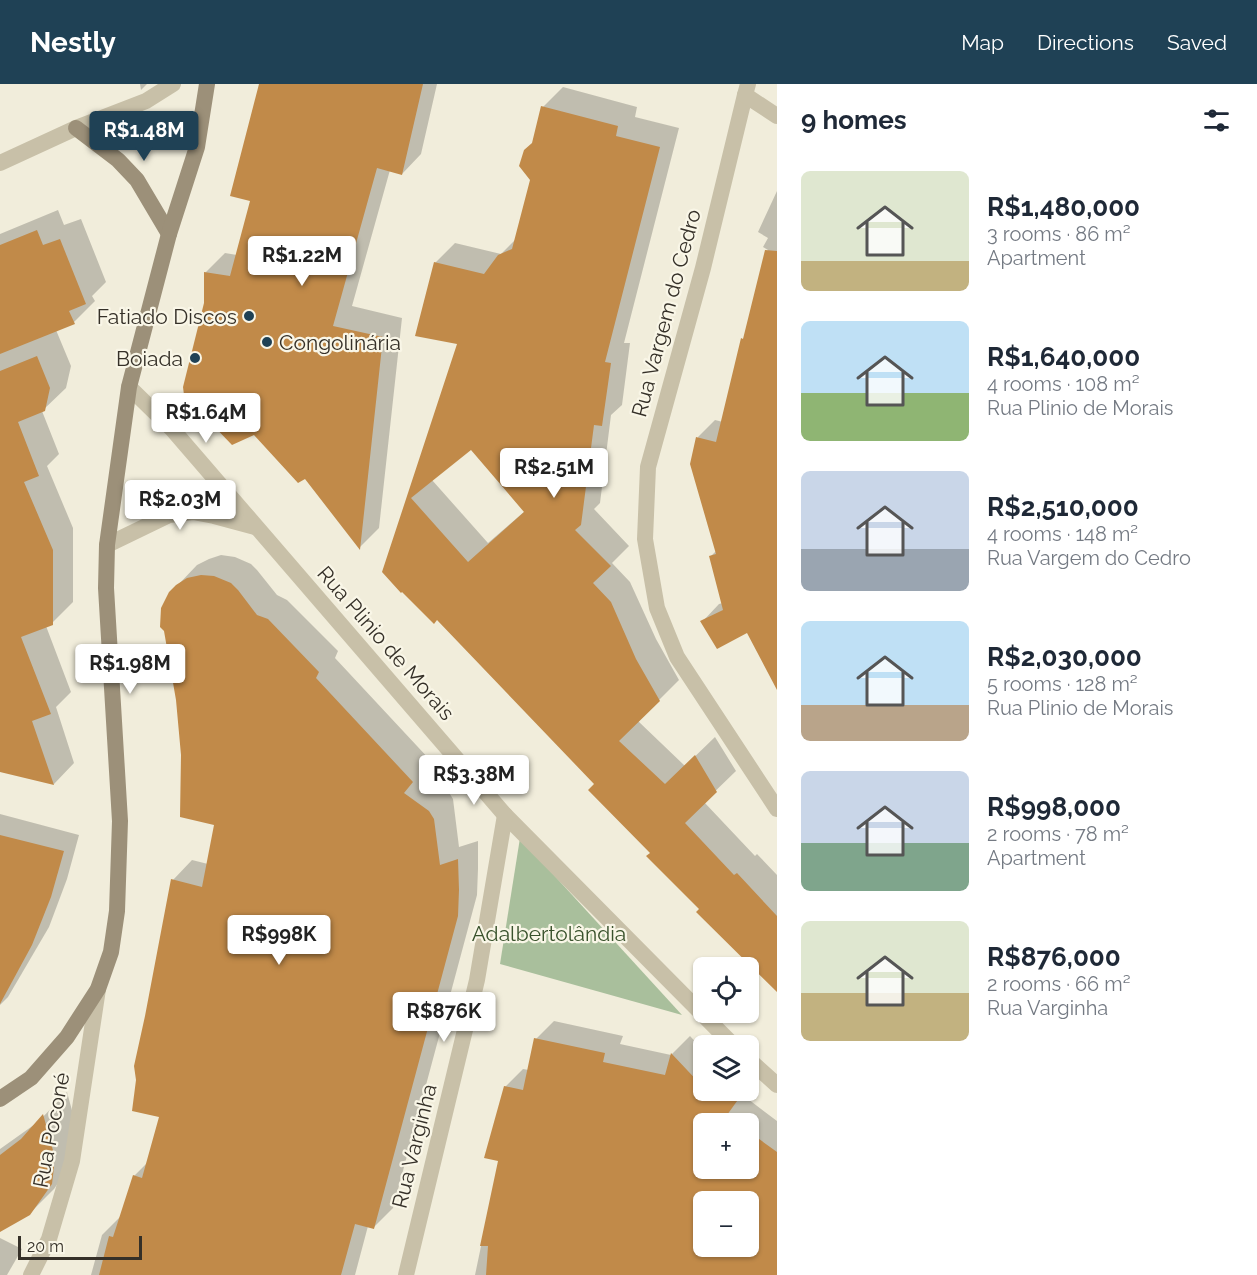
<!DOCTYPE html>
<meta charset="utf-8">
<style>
:root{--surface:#fff;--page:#f6f6f7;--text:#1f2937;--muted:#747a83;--accent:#1f4155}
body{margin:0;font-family:Raleway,sans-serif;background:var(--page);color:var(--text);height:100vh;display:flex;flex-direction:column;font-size:22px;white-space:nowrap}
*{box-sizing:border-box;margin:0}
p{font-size:20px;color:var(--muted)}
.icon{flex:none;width:33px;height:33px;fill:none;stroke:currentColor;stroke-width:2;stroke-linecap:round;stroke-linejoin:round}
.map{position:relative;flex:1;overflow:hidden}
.details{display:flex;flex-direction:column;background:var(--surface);width:480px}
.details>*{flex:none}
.fabs{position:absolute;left:693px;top:873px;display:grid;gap:12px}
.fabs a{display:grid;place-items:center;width:66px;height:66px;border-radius:9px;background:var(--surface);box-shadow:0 2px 4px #0004;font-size:30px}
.scale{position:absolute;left:18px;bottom:15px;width:124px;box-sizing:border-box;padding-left:6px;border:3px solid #353028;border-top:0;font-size:16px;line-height:21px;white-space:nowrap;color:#353028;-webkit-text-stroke:4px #f9f6e7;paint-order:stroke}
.price{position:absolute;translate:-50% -51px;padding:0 14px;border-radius:6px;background:#fff;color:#222;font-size:20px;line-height:39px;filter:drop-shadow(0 2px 3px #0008)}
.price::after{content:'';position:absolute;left:50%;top:36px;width:18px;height:14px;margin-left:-9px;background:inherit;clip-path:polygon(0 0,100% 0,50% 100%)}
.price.current{background:var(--accent);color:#fff}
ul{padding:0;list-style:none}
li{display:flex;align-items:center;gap:18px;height:150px;padding:0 24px}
li span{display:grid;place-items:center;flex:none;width:168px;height:120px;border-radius:9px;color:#555}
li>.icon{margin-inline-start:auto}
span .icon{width:72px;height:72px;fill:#fffc;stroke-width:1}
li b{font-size:26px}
h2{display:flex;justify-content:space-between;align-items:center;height:72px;padding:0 24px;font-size:26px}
header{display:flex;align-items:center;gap:36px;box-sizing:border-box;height:84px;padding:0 30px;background:var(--accent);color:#fff}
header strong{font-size:28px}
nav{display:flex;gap:33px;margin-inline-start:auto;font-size:21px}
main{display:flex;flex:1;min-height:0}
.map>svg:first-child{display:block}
</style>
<header>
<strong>Nestly</strong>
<nav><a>Map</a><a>Directions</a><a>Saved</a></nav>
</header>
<main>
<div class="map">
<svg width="777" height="1191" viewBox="0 0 777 1191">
<rect width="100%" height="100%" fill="#f1eddb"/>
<!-- green -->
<path fill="#a9bf9c" d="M520,754l162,177 -182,-51z"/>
<!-- shadow -->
<g fill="#0003" fill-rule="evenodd">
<path d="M140,0h7l-6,6z"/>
<path d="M261,0h176l-16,70 -19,20 -12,-4 -38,136 50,12 -23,210 -19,19 -154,-244 -1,-30 20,-20 12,2 15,-55z"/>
<path d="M563,3l74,20 -2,10 44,11 -55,215h6l-8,62 -11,10 -11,88 -6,6 35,37 -17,17 18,19 26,57 23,41 -41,41 47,45 30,-29 21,34 -32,31 51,54 2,-2 20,21v97l-76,-63 -49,-56 -56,-69 -159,-166 -53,-47 75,-228 -24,-80 20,-20 46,11 15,-15 15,-60 3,-37 9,-35zM471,364l54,63 -37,32 -56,-63z"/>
<path d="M777,107v485l-29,-46 -46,-8 17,-18 4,-1 -12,-47 5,-5 -18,-114 17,-17 8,2 20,-83 2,-2 20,-81 3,-6 -5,-3 5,-9 -10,-6z"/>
<path d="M58,126l6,15 17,-6 25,63 -14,14 3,5 -21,21 -18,8 15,36 -5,22 -24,23 17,43 -12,12 26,62v74l-21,21 -6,3 25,66 -15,15 18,56 -20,21 -54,-14v-536z"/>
<path d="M221,471l14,2 16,7 6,6 20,25 10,5 51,51 -3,7 96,103 -9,12 26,18 5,8 6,48 19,-6v28l-1,26 -84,313 -20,20 -5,-2 -13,49h-264l11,-40 20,-20 12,-39 14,-14 12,-46 13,-236 19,-20 16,4 7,-40 -32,-69 -6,-169 20,-21 12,-6z"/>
<path d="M0,730l79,21 -12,44 -18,48 -41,70 -8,8z"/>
<path d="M554,937l69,15 -3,8 51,11 19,-19 14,15v39h44l-4,6 33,25v154h-302l24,-115 6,-73 18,-18 6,1 7,-31zM704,1040h44v44h-44zM704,1118h44v44h-44z"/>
<path d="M748,983l10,10 -10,13z"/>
<path d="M67,1008l10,37 -2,29 -21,31 -25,25 -29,16v-81l38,-27z"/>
<path d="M0,1154l22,11 -15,26h-7z"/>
</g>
<!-- building -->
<g fill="#c18a49" fill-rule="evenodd">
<path d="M259,0h164l-21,91 -25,-7 -44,158 50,11 -23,213 -55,-71 -7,4 -44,-48 -22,10 -48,-50 -1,-8 21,-84v-31l26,4 20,-75 -20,-5z"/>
<path d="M541,22l77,20 -2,10 44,11 -55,215 6,1 -9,63 -8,-1 -13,100 -6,5 36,36 -18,17 18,19 25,57 24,42 -41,40 46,43 30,-29 22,37 -32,31 49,52 3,-2 40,43v76l-81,-80 3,-3 -53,-53 4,-3 -62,-63 6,-6 -157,-164 -3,4 -32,-32 -1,1 -19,-21 75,-228 -42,-8 19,-74 50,12 14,-19 14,-6 18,-69 -11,-14 5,-16 8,-7zM471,366l53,62 -56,50 -57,-64z"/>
<path d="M37,146l6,15 17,-6 26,65 -17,7 6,13 -75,30v-109z"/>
<path d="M765,166l12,1v439l-30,-57 -30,16 -17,-28 23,-11 -14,-54 7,-2 -26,-90 6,-27 20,5 25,-104 2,1z"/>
<path d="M37,272l13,32 -5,23 -27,11 21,54 -15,6 29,68v75l-32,12 30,77 -19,7 22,64 -54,-13v-401z"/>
<path d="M201,491l13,1 17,7 7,7 19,25 11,4 51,53 -3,6 97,104 -9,11 25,18 5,8 6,46 18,-6 1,31 -1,26 -84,313 -19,-5 -14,51h-242l10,-39 4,1 20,-62 9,3 17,-61 -27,-6 4,-31 -2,-14 11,-50 26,-137 31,8 12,-62 -34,-8 1,-62 -5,-55 -12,-69 -4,-4 1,-19 8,-16 7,-7 11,-7z"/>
<path d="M0,751l64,16 -13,46 -19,48 -32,59z"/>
<path d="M534,954l71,15 -2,9 62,13 6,-22 33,35v2h41l-18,25 12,9h-35v44h44v-37l29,21v123h-291l2,-29h-8l18,-85 -14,-3 20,-72 19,4zM704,1118h44v44h-44z"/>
<path d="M43,1030l11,40v13l-2,17 -22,31 -30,17v-77l21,-16z"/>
</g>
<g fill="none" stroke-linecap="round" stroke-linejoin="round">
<!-- minor -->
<g stroke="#c8c0a8" stroke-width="16">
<path d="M748,0l-3,11 -42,173 -55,199 -3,72 12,69 20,49 100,152"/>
<path d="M745,11l32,21"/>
<path d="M0,79l76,-35 70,-27 27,-17"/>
<path d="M129,303l43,42 333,386 229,231"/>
<path d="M107,461l62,-30 24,-3 21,4 41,11"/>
<path d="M748,975l29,26"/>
<path d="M31,1191l18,-36 23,-78 26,-172"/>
<path d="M406,1191l71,-295 28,-165"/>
</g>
<!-- secondary -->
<g stroke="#9c9079" stroke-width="16">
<path d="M76,44l42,32 19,20 32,54"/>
<path d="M0,1015l31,-21 36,-41 31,-48 13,-37 6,-41 3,-90 -14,-233 1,-43 22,-158 40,-153 28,-87 10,-63"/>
</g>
</g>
<!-- markers -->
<g fill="#1f4155" stroke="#f9f6e7" stroke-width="2">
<circle cx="249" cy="232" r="6"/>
<circle cx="267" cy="258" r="6"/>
<circle cx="195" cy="274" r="6"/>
</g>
<g text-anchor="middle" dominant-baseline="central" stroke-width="4.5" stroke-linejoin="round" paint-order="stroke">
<!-- street labels -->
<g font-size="21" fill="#353028" stroke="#f9f6e7">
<text transform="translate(666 229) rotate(-75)">Rua Vargem do Cedro</text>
<text transform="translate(386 559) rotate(49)">Rua Plinio de Morais</text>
<text transform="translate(51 1046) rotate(-79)">Rua Poconé</text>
<text transform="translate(414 1062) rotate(-76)">Rua Varginha</text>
</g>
<!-- poi labels -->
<g font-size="21" fill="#353028" stroke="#f9f6e7" text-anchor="end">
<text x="237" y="232">Fatiado Discos</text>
<text x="279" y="258" text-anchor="start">Congolinária</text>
<text x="183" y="274">Boiada</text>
</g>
<!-- park labels -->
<g font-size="21" fill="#39522c" stroke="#f9f6e7">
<text x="549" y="849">Adalbertolândia</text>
</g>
</g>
</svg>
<div class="fabs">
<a><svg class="icon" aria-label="locate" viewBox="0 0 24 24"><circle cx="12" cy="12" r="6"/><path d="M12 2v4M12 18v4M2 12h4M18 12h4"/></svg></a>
<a><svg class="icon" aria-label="layers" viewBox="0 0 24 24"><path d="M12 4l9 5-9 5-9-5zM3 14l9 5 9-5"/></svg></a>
<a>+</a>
<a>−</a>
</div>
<div class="scale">20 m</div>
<b class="price current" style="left:144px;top:78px">R$1.48M</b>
<b class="price" style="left:302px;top:203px">R$1.22M</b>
<b class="price" style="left:206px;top:360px">R$1.64M</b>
<b class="price" style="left:554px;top:415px">R$2.51M</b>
<b class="price" style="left:180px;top:447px">R$2.03M</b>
<b class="price" style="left:130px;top:611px">R$1.98M</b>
<b class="price" style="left:474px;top:722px">R$3.38M</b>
<b class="price" style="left:279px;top:882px">R$998K</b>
<b class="price" style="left:444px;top:959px">R$876K</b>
</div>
<section class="details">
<h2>9 homes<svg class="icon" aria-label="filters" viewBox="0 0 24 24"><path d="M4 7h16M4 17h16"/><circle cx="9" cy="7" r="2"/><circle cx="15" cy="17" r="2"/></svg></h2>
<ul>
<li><span style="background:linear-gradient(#dfe7d0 75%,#c2b280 0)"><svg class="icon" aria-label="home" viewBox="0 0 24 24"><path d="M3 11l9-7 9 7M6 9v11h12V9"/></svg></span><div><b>R$1,480,000</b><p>3 rooms · 86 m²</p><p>Apartment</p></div></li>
<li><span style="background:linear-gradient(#bfe0f5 60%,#8fb573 0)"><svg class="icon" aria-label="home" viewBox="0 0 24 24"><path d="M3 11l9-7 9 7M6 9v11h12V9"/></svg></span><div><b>R$1,640,000</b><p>4 rooms · 108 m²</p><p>Rua Plinio de Morais</p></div></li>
<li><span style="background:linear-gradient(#c9d6e8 65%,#9aa5b1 0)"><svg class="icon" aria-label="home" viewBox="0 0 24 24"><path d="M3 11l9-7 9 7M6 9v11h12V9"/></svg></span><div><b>R$2,510,000</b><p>4 rooms · 148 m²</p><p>Rua Vargem do Cedro</p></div></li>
<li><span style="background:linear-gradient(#bfe0f5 70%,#b9a48a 0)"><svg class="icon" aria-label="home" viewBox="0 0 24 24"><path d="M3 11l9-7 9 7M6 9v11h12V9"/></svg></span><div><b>R$2,030,000</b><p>5 rooms · 128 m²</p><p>Rua Plinio de Morais</p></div></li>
<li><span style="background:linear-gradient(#c9d6e8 60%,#7fa58c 0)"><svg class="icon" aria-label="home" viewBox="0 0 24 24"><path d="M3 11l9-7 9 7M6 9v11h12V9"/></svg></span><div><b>R$998,000</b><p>2 rooms · 78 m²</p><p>Apartment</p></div></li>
<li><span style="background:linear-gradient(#dfe7d0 60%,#c2b280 0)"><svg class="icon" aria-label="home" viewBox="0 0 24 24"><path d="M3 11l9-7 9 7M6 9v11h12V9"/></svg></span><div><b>R$876,000</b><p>2 rooms · 66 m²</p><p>Rua Varginha</p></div></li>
</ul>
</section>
</main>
